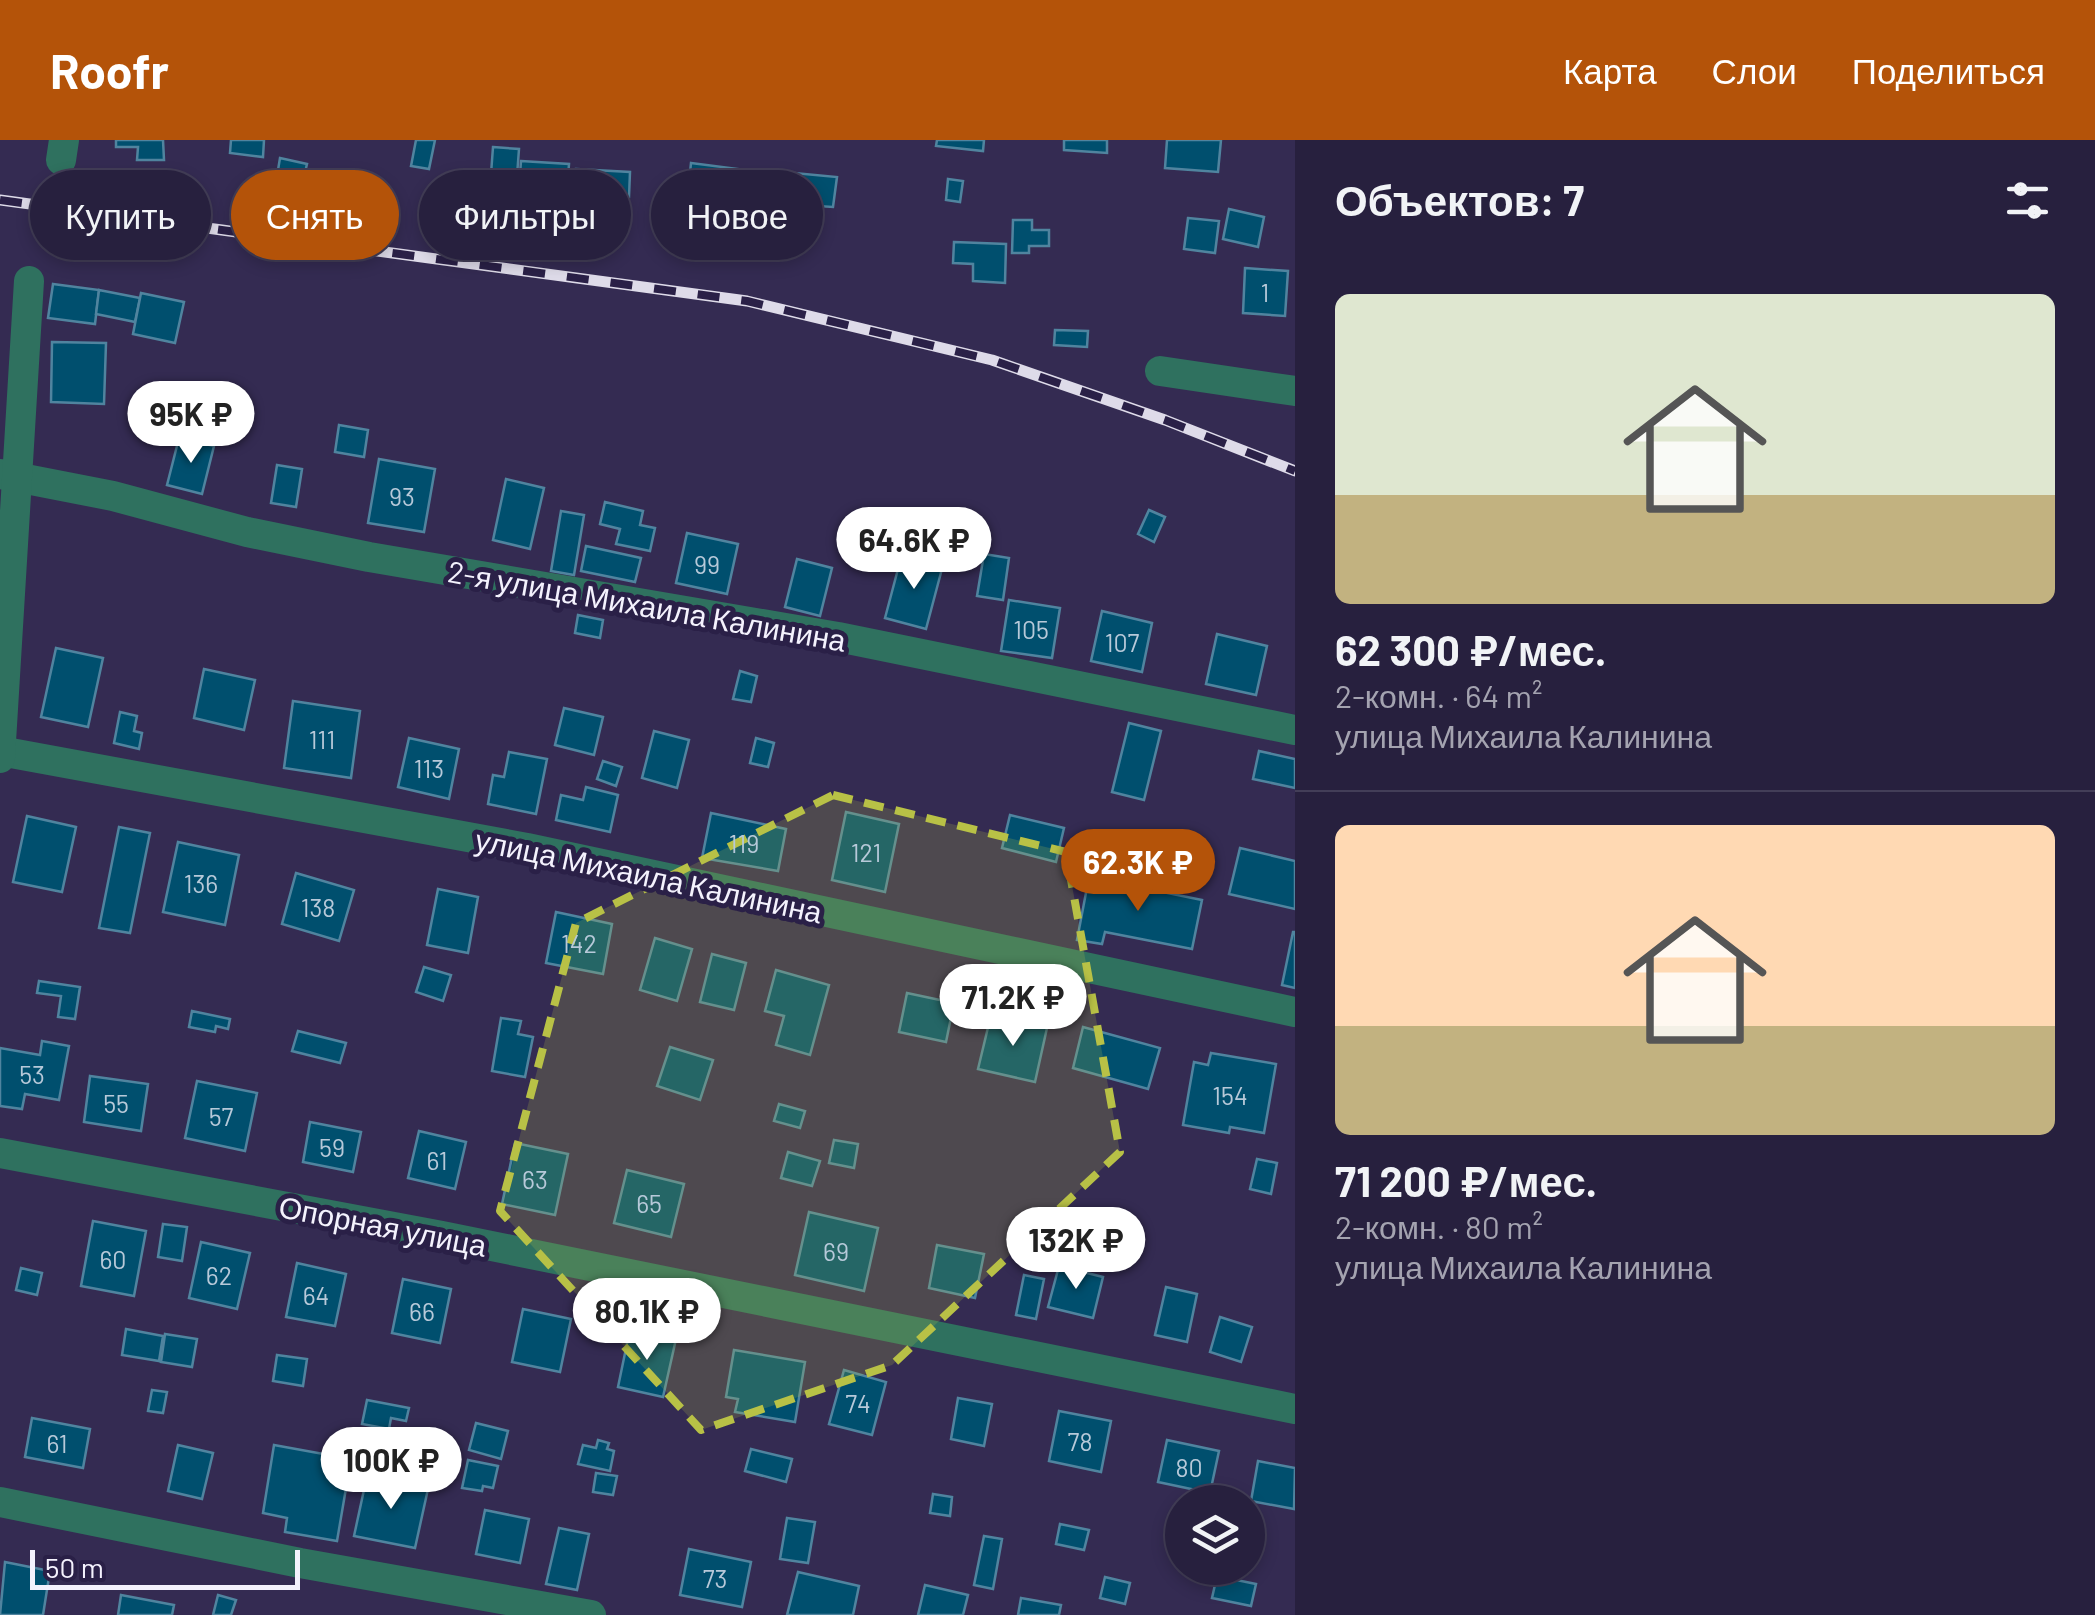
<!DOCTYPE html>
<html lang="ru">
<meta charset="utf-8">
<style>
:root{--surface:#27203e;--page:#332d49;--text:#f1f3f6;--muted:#a4a3b0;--line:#433e58;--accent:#b45309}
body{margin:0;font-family:Barlow,sans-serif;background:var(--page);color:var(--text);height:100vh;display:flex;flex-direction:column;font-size:38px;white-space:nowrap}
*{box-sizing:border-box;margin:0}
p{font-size:32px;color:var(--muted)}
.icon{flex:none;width:55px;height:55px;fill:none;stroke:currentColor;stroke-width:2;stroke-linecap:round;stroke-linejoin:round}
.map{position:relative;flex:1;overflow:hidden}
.sheet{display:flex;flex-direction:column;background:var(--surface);width:800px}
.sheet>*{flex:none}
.top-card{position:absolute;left:30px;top:30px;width:950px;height:90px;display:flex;gap:20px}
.buttons{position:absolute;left:1165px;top:1345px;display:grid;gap:20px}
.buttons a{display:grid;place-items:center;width:100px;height:100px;border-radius:50%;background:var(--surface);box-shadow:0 5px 15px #0003,0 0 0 2px var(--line);font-size:50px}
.scale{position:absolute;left:30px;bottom:25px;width:270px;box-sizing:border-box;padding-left:10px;border:5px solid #f4f2fd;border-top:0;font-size:28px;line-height:35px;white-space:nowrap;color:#f4f2fd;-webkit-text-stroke:8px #2a2047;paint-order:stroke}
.price{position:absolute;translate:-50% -85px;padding:0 22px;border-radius:35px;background:#fff;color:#222;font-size:32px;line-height:65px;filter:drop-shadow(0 2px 5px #0008)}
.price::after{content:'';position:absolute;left:50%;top:60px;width:30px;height:22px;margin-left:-15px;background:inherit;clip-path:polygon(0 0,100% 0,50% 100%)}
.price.on{background:var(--accent);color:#fff}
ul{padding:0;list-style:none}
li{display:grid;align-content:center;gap:20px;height:530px;padding:0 40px}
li+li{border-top:2px solid var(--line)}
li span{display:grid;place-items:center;height:310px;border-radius:15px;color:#555}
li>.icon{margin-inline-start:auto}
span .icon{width:180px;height:180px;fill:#fffc;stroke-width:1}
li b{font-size:42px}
h2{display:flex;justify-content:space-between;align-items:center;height:120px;padding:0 40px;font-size:42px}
.tag{padding:0 35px;border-radius:45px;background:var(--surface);box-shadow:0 5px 15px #0003,0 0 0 2px var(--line);font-size:35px;line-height:90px}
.tag.on{background:var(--accent);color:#fff}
header{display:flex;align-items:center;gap:60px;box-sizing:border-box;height:140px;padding:0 50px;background:var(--accent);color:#fff}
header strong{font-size:48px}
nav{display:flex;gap:55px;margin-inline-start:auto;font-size:35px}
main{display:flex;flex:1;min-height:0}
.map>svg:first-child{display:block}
</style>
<header>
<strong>Roofr</strong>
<nav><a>Карта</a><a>Слои</a><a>Поделиться</a></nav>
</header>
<main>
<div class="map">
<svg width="1295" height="1475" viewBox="0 0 1295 1475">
<rect width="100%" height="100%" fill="#342b52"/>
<!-- building -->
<g fill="#004f6e" stroke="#50849f" stroke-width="2.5">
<path d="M116,0h47l1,20h-27l1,-13h-22z"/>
<path d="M231,0h33l-1,17 -33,-4z"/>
<path d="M416,0h19l-6,29 -18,-3z"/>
<path d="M937,0h47l-1,11 -47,-5z"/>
<path d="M1064,0h43v13l-43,-3z"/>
<path d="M1167,0h54l-3,32 -53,-4z"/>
<path d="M493,7l26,2 -2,27 -26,-2z"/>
<path d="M280,18l27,6 -4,17 -26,-5z"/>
<path d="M521,21l48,3 -2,27 -48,-3z"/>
<path d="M691,23l47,6 -2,26 -31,-3 -1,13 -17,-2z"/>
<path d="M576,29l54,3 -1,25 -28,-1v13l-26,-2z"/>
<path d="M794,33l43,4 -4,30 -15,-1 -2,19 -27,-3z"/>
<path d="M948,39l15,2 -3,21 -14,-2z"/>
<path d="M451,51l25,2 -1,15 -26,-2z"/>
<path d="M1229,69l35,8 -6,30 -35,-8z"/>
<path d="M1188,78l31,3 -4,32 -31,-4z"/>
<path d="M1013,80h19v10h17v16h-20v7h-17z"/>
<path d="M727,82l25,3 -3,22 -24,-3z"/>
<path d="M954,102l52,2 -1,39 -32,-2v-17l-20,-1z"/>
<path d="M1245,128l43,3 -3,45 -42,-3z"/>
<path d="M53,144l46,6 -4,34 -47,-6z"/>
<path d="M99,150l41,8 -5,24 -39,-8z"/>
<path d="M141,153l43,9 -9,41 -42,-9z"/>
<path d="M1055,190l33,1 -1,16 -33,-2z"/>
<path d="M52,202l54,1 -2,61 -53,-2z"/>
<path d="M193,246l31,5 -4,25 -31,-5z"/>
<path d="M339,285l29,5 -4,27 -29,-5z"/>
<path d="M179,298l35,8 -12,48 -35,-9z"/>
<path d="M379,319l56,10 -11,63 -56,-9z"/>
<path d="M277,325l25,4 -6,38 -25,-4z"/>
<path d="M506,339l38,9 -14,61 -37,-9z"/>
<path d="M605,362l38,9 -3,14 15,3 -5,23 -34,-7 4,-15 -20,-5z"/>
<path d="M1149,370l16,7 -11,25 -16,-8z"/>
<path d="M561,371l23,4 -10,60 -23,-4z"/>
<path d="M687,393l51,11 -11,50 -51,-11z"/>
<path d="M586,406l55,12 -6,24 -54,-11z"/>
<path d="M902,414l41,11 -17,64 -41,-11z"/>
<path d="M984,414l25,4 -6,42 -26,-4z"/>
<path d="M797,419l35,9 -12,48 -35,-9z"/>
<path d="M1009,460l51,8 -8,50 -51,-7z"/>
<path d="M1102,471l50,12 -10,49 -51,-11z"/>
<path d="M578,475l25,5 -3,18 -25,-5z"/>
<path d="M1217,494l50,12 -11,49 -50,-11z"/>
<path d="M56,508l47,10 -15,69 -47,-10z"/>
<path d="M204,529l51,11 -11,50 -50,-12z"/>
<path d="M740,531l17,5 -6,26 -18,-3z"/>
<path d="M293,561l67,10 -9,67 -67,-10z"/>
<path d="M564,568l39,9 -9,38 -39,-10z"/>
<path d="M120,572l17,4 -3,15 8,2 -3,16 -25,-6z"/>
<path d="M1129,583l32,8 -17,69 -32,-8z"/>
<path d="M654,591l35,9 -12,48 -35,-10z"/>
<path d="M409,598l50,11 -10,50 -51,-12z"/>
<path d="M756,598l18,5 -6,24 -18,-4z"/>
<path d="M1259,611l36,8v29l-42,-9z"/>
<path d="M509,612l38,7 -11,55 -48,-10 5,-29 11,2z"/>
<path d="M603,621l19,6 -6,19 -19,-7z"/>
<path d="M586,647l32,8 -8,37 -54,-12 5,-25 22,5z"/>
<path d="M846,672l53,12 -14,68 -53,-12z"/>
<path d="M711,673l75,16 -8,42 -76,-13z"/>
<path d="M1010,675l54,13 -8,34 -54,-14z"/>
<path d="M27,676l49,11 -14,65 -49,-10z"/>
<path d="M119,687l31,6 -20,100 -31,-5z"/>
<path d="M178,702l61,13 -14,70 -62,-13z"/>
<path d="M1240,708l55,13v48l-66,-15z"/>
<path d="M296,733l58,17 -15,51 -57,-17z"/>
<path d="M1089,737l113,23 -10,49 -87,-17 -3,12 -25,-4z"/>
<path d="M438,749l40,8 -10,56 -41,-8z"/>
<path d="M556,772l56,12 -9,50 -57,-11z"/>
<path d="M1293,792h2v56l-13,-3z"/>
<path d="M655,798l37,11 -15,52 -37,-11z"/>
<path d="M712,814l34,9 -12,47 -34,-8z"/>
<path d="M424,827l27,8 -8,26 -27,-9z"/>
<path d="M776,830l53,15 -19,70 -34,-10 8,-29 -19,-5z"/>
<path d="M39,841l41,6 -5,32 -17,-2 3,-21 -24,-3z"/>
<path d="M907,853l47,10 -8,39 -47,-10z"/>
<path d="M192,871l38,8 -2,10 -12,-3 -1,6 -26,-5z"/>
<path d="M991,875l56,13 -12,54 -57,-13z"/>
<path d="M501,878l20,3 -3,13 15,3 -8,40 -33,-6z"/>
<path d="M1083,887l77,21 -12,41 -75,-21z"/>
<path d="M298,891l48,12 -6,20 -48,-12z"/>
<path d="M42,901l27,5 -10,54 -34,-6 -3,15 -22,-3v-58l40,7z"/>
<path d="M670,907l43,13 -13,40 -43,-14z"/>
<path d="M1211,913l65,11 -12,69 -34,-6 -1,6 -46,-8 11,-63 14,3z"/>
<path d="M90,936l58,8 -7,47 -57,-9z"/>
<path d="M197,941l60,12 -12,58 -60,-13z"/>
<path d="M779,964l26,7 -5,17 -26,-7z"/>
<path d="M310,982l51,10 -8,40 -50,-10z"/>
<path d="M419,991l47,11 -11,47 -47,-11z"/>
<path d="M834,1000l24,4 -4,24 -25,-5z"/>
<path d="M515,1003l53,11 -13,61 -53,-11z"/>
<path d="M788,1012l32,9 -8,25 -31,-8z"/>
<path d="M1257,1019l20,4 -6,31 -21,-5z"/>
<path d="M627,1030l57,14 -13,53 -57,-14z"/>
<path d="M809,1072l69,16 -14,63 -69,-16z"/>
<path d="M93,1081l53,10 -12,65 -53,-10z"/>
<path d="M163,1084l24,3 -5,34 -24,-4z"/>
<path d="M201,1102l49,11 -13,56 -48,-11z"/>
<path d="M937,1105l47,9 -9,44 -46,-10z"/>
<path d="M297,1123l49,11 -11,52 -49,-9z"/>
<path d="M1059,1126l44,11 -10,41 -45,-11z"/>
<path d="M21,1128l21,5 -5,22 -21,-5z"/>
<path d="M1024,1135l20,4 -8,40 -20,-4z"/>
<path d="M403,1139l48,10 -11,54 -48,-10z"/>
<path d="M1166,1147l31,7 -10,48 -32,-7z"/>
<path d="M523,1169l48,10 -11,53 -48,-10z"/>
<path d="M1220,1177l32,10 -11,35 -31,-10z"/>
<path d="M126,1189l37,7 -4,25 -37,-6z"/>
<path d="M630,1189l46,10 -13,58 -45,-10z"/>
<path d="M165,1194l32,5 -5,28 -31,-5z"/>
<path d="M734,1210l71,12 -10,60 -60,-10 3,-13 -12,-2z"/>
<path d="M277,1215l30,4 -4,27 -30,-5z"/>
<path d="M844,1230l42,12 -14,53 -43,-11z"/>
<path d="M152,1250l15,2 -4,21 -15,-2z"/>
<path d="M958,1258l34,6 -8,42 -33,-7z"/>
<path d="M367,1260l42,8 -3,13 -15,-3 -2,11 -27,-5z"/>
<path d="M1059,1271l52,10 -10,51 -52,-11z"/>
<path d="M32,1278l58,11 -7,39 -58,-11z"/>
<path d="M476,1283l32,8 -7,28 -32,-9z"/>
<path d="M598,1300l11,3 -2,6 7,2 -4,20 -32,-7 5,-19 13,3z"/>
<path d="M1167,1300l52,11 -9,42 -52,-11z"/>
<path d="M178,1305l35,8 -11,46 -34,-8z"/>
<path d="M274,1305l77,14 -14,82 -52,-9 2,-14 -24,-5z"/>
<path d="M751,1309l41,10 -6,23 -41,-11z"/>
<path d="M468,1320l30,6 -5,22 -10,-2 -1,5 -20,-3z"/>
<path d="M1258,1321l37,7 -1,41 -43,-8z"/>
<path d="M596,1333l21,3 -4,19 -20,-3z"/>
<path d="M367,1336l61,13 -13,59 -61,-12z"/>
<path d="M933,1354l19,3 -2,19 -20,-3z"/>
<path d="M485,1370l44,9 -9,44 -44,-9z"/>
<path d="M787,1378l28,4 -7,41 -28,-4z"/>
<path d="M1060,1384l29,6 -5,20 -28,-6z"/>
<path d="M559,1388l30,6 -12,56 -31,-6z"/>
<path d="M984,1396l18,3 -9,50 -19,-4z"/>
<path d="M689,1409l62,13 -9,45 -62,-12z"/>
<path d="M5,1422l45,9 -7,44h-43z"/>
<path d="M798,1432l61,14 -6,29h-66z"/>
<path d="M1217,1436l39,8 -5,22 -39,-8z"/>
<path d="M1105,1437l25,6 -5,21 -25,-6z"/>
<path d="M925,1445l43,10 -5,20h-45z"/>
<path d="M121,1455l53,10 -2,10h-54z"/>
<path d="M218,1455l18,5 -5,15h-18z"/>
<path d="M1021,1458l40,7 -2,10h-41z"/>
</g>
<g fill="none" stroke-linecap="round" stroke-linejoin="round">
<!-- street -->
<g stroke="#2f715f" stroke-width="30">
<path d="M61,20l3,-20"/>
<path d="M1160,231l135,20"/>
<path d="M0,334l113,22 134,36 122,25 469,80 457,93"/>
<path d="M0,611l527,97 768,164"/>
<path d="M0,618l29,-477"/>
<path d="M0,1013l442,83 853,173"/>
<path d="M0,1362l300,61 291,52"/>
</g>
<!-- rail casing -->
<g stroke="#dedbe9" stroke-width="11">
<path id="rail" d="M0,60l747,101 245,59 173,60 130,51"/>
</g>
<!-- rail -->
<use href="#rail" stroke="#2a2047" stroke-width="8" stroke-dasharray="22" stroke-linecap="butt"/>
</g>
<!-- marked area -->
<path fill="#b8c146" fill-opacity="0.2" stroke="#b8c146" stroke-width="8" stroke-dasharray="20 12" stroke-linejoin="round" d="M833,655l233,57 54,300 -228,213 -191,65 -201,-219 76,-288z"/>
<g text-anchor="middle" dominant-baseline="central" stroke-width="10" stroke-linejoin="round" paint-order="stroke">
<!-- number labels -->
<g font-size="25" fill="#b7c9d9">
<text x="1265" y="152">1</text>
<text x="402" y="356">93</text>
<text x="707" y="424">99</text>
<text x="1031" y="489">105</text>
<text x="1122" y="502">107</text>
<text x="322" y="599">111</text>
<text x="429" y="628">113</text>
<text x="744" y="703">119</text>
<text x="866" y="712">121</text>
<text x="201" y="743">136</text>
<text x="318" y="767">138</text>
<text x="579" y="803">142</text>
<text x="32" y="934">53</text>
<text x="1230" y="955">154</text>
<text x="116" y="963">55</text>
<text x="221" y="976">57</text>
<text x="332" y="1007">59</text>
<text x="437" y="1020">61</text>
<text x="535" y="1039">63</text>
<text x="649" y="1063">65</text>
<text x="836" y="1111">69</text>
<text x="113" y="1119">60</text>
<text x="219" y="1135">62</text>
<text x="316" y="1155">64</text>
<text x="422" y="1171">66</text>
<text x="858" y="1263">74</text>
<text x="1080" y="1301">78</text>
<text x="57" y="1303">61</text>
<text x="1189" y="1327">80</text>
<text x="715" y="1438">73</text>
</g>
<!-- street labels -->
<g font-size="30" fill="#f4f2fd" stroke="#2a2047">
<text transform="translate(647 465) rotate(10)">2-я улица Михаила Калинина</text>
<text transform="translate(649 735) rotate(12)">улица Михаила Калинина</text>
<text transform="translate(383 1085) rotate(11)">Опорная улица</text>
</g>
</g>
</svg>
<div class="buttons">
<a><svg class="icon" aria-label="layers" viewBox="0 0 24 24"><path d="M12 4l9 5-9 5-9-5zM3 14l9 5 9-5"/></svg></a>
</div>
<div class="scale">50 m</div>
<b class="price" style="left:191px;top:326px">95K ₽</b>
<b class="price" style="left:914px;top:452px">64.6K ₽</b>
<b class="price on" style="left:1138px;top:774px">62.3K ₽</b>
<b class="price" style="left:1013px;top:909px">71.2K ₽</b>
<b class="price" style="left:1076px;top:1152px">132K ₽</b>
<b class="price" style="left:647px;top:1223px">80.1K ₽</b>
<b class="price" style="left:391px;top:1372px">100K ₽</b>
<div class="top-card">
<a class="tag">Купить</a>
<a class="tag on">Снять</a>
<a class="tag">Фильтры</a>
<a class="tag">Новое</a>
</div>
</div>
<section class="sheet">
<h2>Объектов: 7<svg class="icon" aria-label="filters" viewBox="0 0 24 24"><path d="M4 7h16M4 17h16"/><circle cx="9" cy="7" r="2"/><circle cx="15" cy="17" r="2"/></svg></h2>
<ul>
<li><span style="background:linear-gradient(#dfe7d0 65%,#c2b280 0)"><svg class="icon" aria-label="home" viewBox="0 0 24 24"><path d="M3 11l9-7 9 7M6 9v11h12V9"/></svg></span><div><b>62 300 ₽/мес.</b><p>2-комн. · 64 m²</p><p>улица Михаила Калинина</p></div></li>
<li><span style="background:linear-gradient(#ffd9b3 65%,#c2b280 0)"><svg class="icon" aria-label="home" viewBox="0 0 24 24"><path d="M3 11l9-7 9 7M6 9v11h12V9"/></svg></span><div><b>71 200 ₽/мес.</b><p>2-комн. · 80 m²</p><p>улица Михаила Калинина</p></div></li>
</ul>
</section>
</main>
